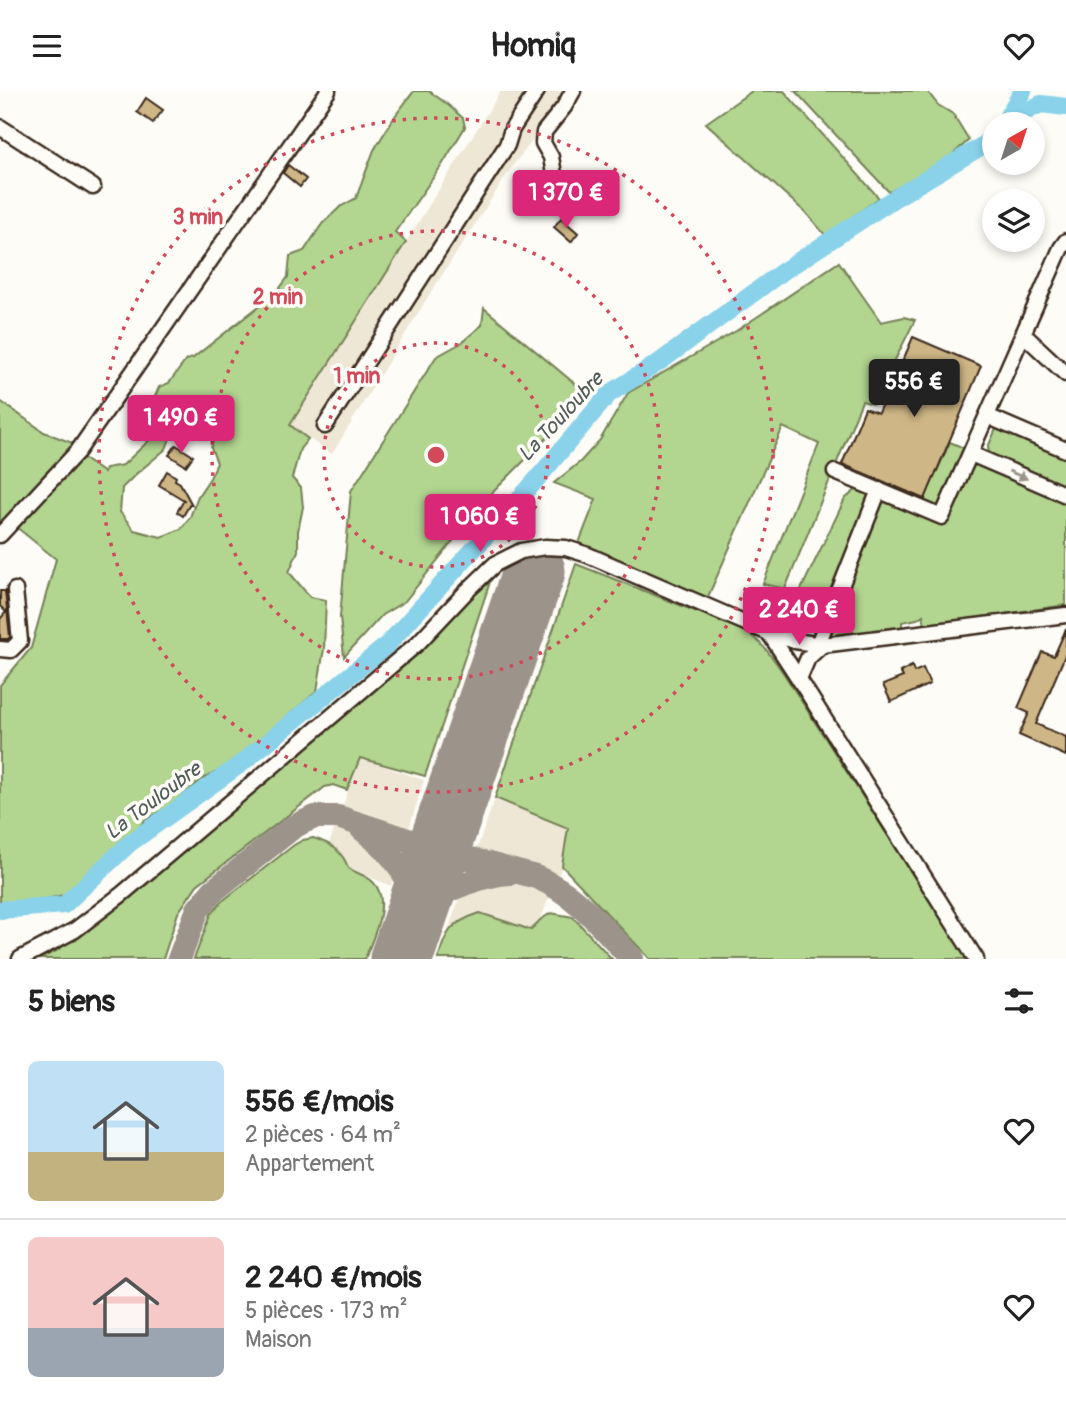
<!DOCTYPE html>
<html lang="fr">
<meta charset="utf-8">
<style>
:root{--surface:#fff;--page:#f6f6f6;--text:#222;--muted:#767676;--line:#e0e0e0;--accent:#db2777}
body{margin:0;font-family:Pangolin,sans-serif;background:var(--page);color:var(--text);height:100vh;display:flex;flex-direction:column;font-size:26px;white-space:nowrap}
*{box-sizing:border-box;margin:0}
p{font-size:23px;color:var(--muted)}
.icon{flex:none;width:38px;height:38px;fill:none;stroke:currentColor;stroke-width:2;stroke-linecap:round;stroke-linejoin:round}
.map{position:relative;height:868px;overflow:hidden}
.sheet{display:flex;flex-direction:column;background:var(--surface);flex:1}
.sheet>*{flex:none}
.needle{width:46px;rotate:39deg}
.buttons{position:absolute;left:982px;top:21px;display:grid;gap:14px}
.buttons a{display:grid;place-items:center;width:63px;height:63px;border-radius:50%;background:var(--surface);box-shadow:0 4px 10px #0003;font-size:35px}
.price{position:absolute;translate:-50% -60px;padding:0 16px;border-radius:7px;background:var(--accent);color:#fff;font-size:23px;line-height:46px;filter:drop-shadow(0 2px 4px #0008)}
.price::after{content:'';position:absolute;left:50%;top:42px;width:21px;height:16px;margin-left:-10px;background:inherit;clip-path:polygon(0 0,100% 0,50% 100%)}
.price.current{background:#222;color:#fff}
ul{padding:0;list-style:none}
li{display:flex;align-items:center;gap:21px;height:175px;padding:0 28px}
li+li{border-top:2px solid var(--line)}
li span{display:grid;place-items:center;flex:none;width:196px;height:140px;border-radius:10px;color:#555}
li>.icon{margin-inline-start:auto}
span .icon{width:84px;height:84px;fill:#fffc;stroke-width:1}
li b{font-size:30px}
h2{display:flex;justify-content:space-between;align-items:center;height:84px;padding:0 28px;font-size:30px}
header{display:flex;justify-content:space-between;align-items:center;height:91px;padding:0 28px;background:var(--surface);font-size:32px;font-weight:700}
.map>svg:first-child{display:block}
</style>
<header><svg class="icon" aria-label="menu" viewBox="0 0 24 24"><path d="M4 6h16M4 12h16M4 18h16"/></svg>Homiq<svg class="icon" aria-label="heart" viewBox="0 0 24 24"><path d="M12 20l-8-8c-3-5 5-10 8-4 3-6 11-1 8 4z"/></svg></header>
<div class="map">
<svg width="1066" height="868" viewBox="0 0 1066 868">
<rect width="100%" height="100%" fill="#fdfcf7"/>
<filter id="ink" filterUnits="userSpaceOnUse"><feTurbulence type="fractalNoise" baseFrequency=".0143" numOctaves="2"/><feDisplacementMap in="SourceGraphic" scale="14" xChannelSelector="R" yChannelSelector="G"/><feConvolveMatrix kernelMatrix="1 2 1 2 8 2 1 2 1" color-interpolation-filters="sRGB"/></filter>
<g filter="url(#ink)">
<!-- built -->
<g fill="#efe7d5">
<path d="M501,0h65l-3,11 -49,62 -88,136 -94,154 -42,-28z"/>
<path d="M360,667l64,22 -33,106 -42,-18 -6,-11 -8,-9 -6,-4z"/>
<path d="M495,707l73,30 -6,38 -22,54 -8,10 -52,-17 -18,6 -12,11 -8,17z"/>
</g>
<!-- green -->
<g fill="#b2d590" stroke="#768057" stroke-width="2">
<path d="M414,0h15l18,13 16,14 2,9 -23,38 -47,67 11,10 -116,183 18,14 -8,10 -8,29 9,10 2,19 -5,24v20l-9,21 21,25 16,3 -2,49 -7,42 -84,72 -32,17 -31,27 -24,12 -11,14 -19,16 -23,22 -29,24 -23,5 -41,3v-218l31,-37 25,-89 -41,-33 -15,13v-138l44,31 31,12 8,14 21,15 1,-5 18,-3 34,-32h15l-6,16 -30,25 -14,14 -2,24 14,18 27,7 20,-8 9,-12 8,-21 12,-18 7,-15 -6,-15 8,-32 -41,-16 -8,1 -8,12 -17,7 14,-33 10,-4 17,-23 7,-2 84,-66 11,-15 2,-21 14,-5 18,-27 18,-17 16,-9 18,-48 21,-34z"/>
<path d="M752,0h32l95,107 -53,38 -20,-23 -100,-90z"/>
<path d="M795,0h132l11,14 15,9 16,26 -32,28 -48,24z"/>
<path d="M839,171l42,60 23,-5 11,3 -42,84 -11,-3 -77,188 -22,-5 56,-140 -36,-17 -76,172 -128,-56 17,-44 -42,-16 27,-22 19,-21 28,-47 108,-62z"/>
<path d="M484,217l96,80 -17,34 -74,74 -84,105 -23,14 -38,42 -4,-40 11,-126 85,-134 25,-14 21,-18z"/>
<path d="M996,338h3l67,27v31l-77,-34 -1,-6z"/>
<path d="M950,351l14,6 -25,59 -15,-7z"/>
<path d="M978,374l88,38v102l-141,20 -2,-10 -6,4 -15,3v9l-65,7 -7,-4 -2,-5 52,-126 5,-1 54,21 6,-2 5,-4 20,-46 4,-5z"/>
<path d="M863,393l16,6 -59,149 -27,-33 52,-107z"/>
<path d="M576,473l167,66c19,11 29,27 41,44l183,285h-317l-88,-93 6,-38 -73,-30z"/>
<path d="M490,491l-65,194 -65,-18 -13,32 -14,-5 -8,2 -128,98 -19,28 -15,46h-124l16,-7 50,-36 64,-58z"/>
<path d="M313,747c13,4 24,9 31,21 1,1 4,9 5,9 6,5 17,7 24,14 19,19 0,55 -8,77h-171l17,-45 10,-12 73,-57 9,-5z"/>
<path d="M480,822l51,17 9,-10 11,-7 22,4 39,42h-174c9,-29 12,-36 42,-46z"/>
</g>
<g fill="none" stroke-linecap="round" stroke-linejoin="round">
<!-- river -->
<g stroke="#89d2ea" stroke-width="18">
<path d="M1004,33l6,-12 13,-21"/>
<path d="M1008,33l9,-8 24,-12 25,3"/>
<path d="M0,819l64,-5 66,-62 108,-77 148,-120 145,-160 78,-92 52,-33 121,-89 113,-74 87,-52 12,-10"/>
</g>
<!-- taxiway -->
<g stroke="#9c938a" stroke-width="24">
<path d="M362,738c22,17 44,38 50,67 2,8 1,19 1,28"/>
<path d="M413,833c5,-6 8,-14 14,-19 18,-17 60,-31 84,-32"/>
<path d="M179,868l19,-50 15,-18 79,-63 11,-6 12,-5h23l100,33 98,27c41,17 67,51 96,82"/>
</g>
<!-- runway -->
<path stroke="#9c938a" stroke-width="63" d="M401,868l133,-388"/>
</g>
<!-- building -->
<g fill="#cfb686" stroke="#3b2a1e" stroke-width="2">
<path d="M146,7l17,12 -10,13 -16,-11z"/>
<path d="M288,74l18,14 -6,8 -17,-14z"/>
<path d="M561,127l17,15 -7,9 -17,-15z"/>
<path d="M913,246l68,29 -56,133 -83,-35 23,-56 13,5 21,-49 2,1z"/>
<path d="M176,354l17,11 -7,10 -17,-11z"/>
<path d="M167,380l9,6 -1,3 5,3 12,22 -2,-1 -7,12 -6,-4 7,-12 -25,-15z"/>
<path d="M0,500h5l5,46 -2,2h-8v-20l6,-7 -6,-6z"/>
<path d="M1066,538v24l-30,71 30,13v19l-47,-21 10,-22 -11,-5 24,-56 12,4z"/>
<path d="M912,575l2,6 9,-4 7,16 -39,18 -8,-17 20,-8 -3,-5z"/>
</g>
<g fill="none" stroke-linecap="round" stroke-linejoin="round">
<!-- minor casing -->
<g stroke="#3b2a1e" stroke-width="19">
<g id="minor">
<path d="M0,36l93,60"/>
<path d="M561,100l-6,-11 -4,-23 -8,-14 1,-11 20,-25 9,-16"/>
<path d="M1023,243l43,40"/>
<path d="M987,325l79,34"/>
<path d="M325,335l182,-281 5,-16 25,-38"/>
<path d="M971,363l95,41"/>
<path d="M835,381l107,45 119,-269 5,-7"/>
<path d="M879,399l-59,149 2,6 -14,13 -9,21 177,280"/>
<path d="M0,444l78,-84 250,-360"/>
<path d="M769,542l30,46"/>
<path d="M0,558l11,1 9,-9 -5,-51"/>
<path d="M20,868l55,-29 47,-36 296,-251 48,-51 29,-28 26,-13 24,-4 21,1 22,7 181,78 26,8 27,4 244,-30"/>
</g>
</g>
<!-- minor -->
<use href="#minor" stroke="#fdfcf7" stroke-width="14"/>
</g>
<!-- one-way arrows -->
<defs><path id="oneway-solid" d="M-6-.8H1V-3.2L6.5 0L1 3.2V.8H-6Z" transform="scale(1.75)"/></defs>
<use fill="#9c938a" href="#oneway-solid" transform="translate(1018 384) rotate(23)"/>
</g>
<!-- distance rings -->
<g fill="none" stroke="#d1495b" stroke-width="3.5" stroke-dasharray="3.5 7">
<circle cx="436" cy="364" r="112"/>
<circle cx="436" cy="364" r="224"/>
<circle cx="436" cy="364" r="337"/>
</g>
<g text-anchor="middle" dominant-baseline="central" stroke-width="7" stroke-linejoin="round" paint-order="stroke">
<!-- water labels -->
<g font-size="21" font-style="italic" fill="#525c5b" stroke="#fdfcf7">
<text transform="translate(561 326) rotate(-47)">La Touloubre</text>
<text transform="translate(153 710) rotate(-37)">La Touloubre</text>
</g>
</g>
<circle cx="436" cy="364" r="10" fill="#d1495b" stroke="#fdfcf7" stroke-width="3.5"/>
<g font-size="21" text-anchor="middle" font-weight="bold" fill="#d1495b" stroke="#fdfcf7" stroke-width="7" stroke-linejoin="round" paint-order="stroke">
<text x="198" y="133">3 min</text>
<text x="278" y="213">2 min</text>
<text x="357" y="292">1 min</text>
</g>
</svg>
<div class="buttons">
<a><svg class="needle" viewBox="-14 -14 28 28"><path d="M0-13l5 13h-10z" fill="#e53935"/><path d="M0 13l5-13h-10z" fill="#767676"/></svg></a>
<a><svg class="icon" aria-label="layers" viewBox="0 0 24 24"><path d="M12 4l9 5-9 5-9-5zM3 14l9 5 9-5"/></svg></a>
</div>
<b class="price" style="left:566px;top:139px">1 370 €</b>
<b class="price current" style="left:914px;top:328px">556 €</b>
<b class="price" style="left:181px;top:364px">1 490 €</b>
<b class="price" style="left:480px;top:463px">1 060 €</b>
<b class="price" style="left:799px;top:556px">2 240 €</b>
</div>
<section class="sheet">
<h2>5 biens<svg class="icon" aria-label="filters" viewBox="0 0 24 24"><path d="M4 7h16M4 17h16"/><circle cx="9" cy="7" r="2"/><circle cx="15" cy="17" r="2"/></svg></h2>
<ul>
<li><span style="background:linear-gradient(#bfe0f5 65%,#c2b280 0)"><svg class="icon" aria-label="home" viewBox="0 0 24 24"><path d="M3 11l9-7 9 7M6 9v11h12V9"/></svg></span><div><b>556 €/mois</b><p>2 pièces · 64 m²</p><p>Appartement</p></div><svg class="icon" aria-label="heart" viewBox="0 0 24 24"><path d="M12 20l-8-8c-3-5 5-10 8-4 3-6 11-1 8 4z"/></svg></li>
<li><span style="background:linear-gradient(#f6c9c9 65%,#9aa5b1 0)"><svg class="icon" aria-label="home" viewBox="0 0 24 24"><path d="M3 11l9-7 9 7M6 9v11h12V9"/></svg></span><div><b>2 240 €/mois</b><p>5 pièces · 173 m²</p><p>Maison</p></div><svg class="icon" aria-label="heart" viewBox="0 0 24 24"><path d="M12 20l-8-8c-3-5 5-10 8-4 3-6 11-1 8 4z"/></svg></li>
</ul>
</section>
